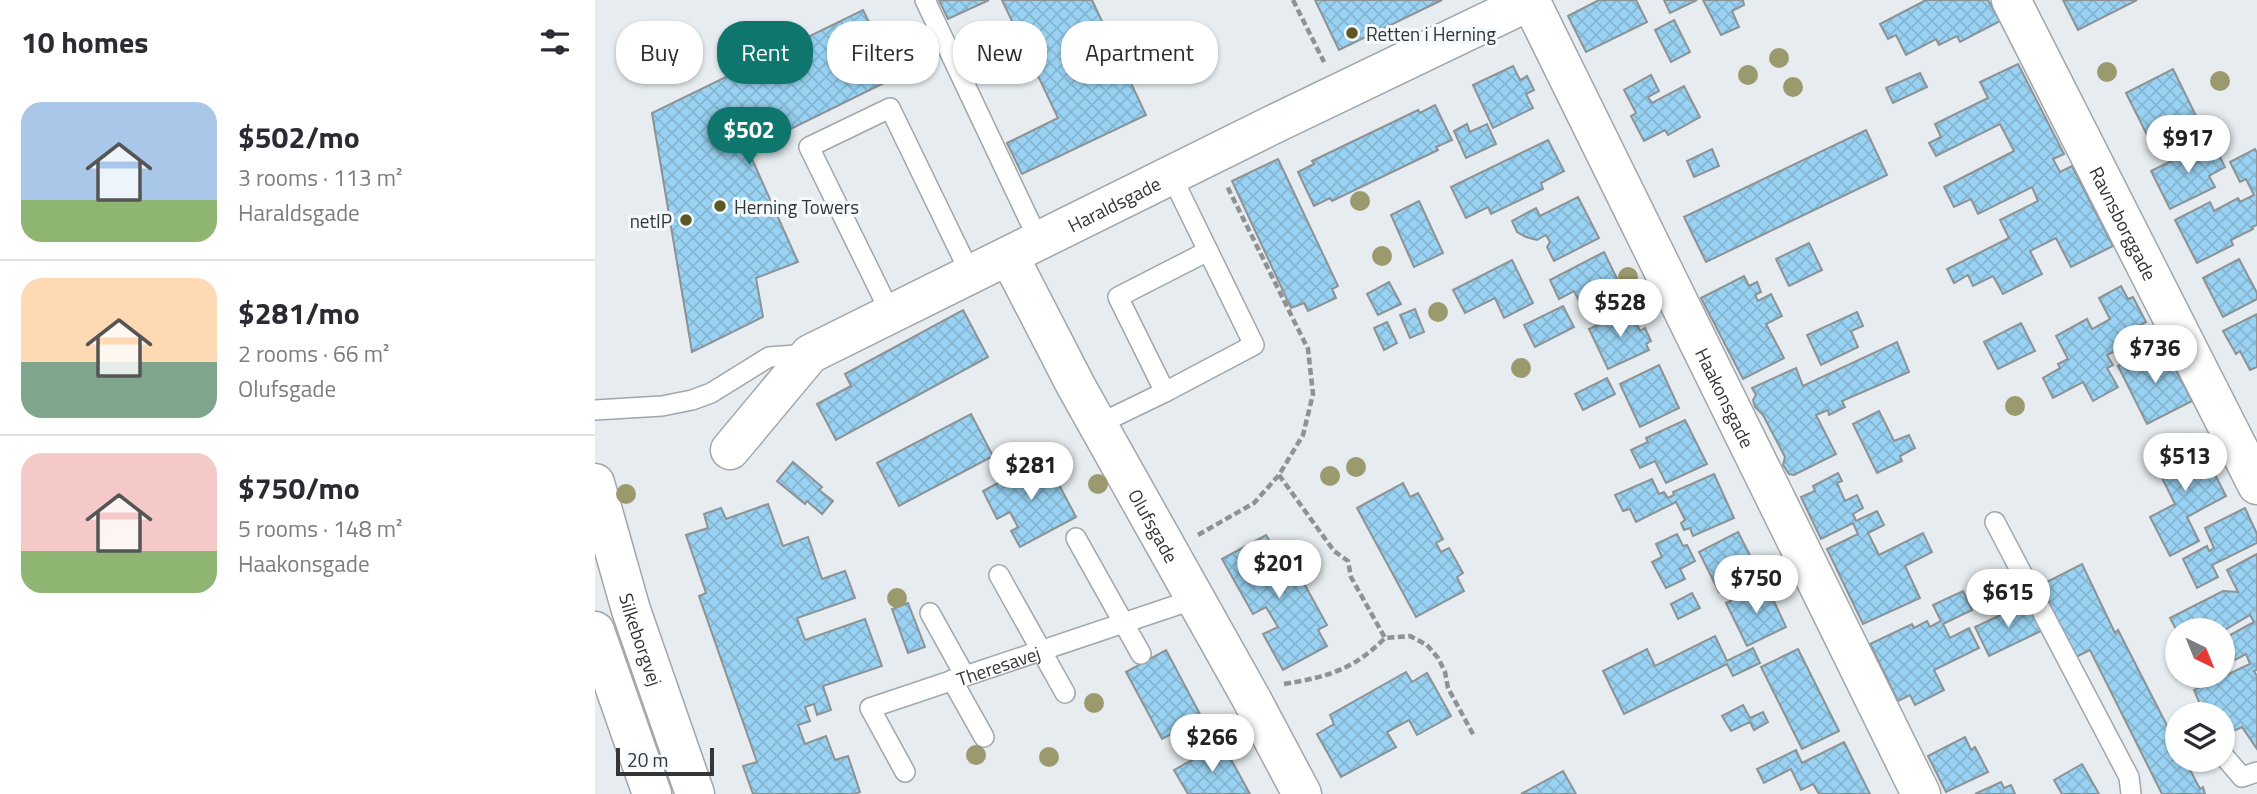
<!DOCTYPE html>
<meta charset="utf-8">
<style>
:root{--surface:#fff;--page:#f7f7f7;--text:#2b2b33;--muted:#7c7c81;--line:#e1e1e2;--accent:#0f766e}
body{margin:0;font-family:"Titillium Web",sans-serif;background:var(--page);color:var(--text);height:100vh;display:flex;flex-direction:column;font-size:26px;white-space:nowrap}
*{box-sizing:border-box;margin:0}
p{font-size:23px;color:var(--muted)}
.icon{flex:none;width:38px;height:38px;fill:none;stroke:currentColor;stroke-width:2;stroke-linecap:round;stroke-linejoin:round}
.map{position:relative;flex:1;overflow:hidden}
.details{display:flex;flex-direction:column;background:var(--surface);width:595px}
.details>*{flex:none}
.guide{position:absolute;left:21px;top:21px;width:665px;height:63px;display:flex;gap:14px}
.needle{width:46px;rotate:137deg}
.buttons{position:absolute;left:1570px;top:618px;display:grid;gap:14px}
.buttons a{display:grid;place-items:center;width:70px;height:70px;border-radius:50%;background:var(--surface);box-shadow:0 2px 5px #0004;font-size:35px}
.scale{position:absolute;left:21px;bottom:18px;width:98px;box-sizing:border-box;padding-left:7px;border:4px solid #333536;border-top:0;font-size:19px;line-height:24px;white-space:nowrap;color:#333536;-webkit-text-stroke:5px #f3f9fc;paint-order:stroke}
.price{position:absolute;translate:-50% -60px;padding:0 16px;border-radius:24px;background:#fff;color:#222;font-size:23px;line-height:46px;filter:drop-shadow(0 2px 4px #0008)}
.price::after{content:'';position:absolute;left:50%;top:42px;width:21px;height:16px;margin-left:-10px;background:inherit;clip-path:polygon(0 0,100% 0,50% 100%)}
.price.on{background:var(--accent);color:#fff}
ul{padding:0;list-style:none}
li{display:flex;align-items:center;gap:21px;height:175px;padding:0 21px}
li+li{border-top:2px solid var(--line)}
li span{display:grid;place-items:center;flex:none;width:196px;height:140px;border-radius:21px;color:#555}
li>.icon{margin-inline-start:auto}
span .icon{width:84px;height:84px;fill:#fffc;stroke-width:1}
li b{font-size:30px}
h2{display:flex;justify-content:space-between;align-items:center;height:84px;padding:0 21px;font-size:30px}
.tag{padding:0 24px;border-radius:28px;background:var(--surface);box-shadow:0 2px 5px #0004;font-size:24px;line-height:63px}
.tag.on{background:var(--accent);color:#fff}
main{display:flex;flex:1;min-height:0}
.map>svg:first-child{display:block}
</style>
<main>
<section class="details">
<h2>10 homes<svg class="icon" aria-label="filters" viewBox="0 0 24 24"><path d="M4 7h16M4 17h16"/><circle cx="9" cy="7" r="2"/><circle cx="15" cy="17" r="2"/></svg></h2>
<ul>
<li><span style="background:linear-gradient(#a9c7e8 70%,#8fb573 0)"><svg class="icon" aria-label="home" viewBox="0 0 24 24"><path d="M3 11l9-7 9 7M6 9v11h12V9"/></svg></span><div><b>$502/mo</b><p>3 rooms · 113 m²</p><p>Haraldsgade</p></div></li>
<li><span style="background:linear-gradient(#ffd9b3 60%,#7fa58c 0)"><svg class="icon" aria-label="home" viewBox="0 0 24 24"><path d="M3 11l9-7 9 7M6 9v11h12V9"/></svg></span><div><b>$281/mo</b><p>2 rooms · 66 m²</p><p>Olufsgade</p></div></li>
<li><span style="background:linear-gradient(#f6c9c9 70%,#8fb573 0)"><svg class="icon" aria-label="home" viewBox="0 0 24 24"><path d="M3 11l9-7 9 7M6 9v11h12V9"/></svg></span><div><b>$750/mo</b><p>5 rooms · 148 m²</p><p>Haakonsgade</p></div></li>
</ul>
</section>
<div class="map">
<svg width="1662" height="794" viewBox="0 0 1662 794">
<defs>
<pattern id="building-cross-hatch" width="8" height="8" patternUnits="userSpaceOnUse" patternTransform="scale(1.75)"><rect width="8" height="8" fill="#99d2f2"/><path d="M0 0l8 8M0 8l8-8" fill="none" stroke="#84b5d0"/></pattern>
</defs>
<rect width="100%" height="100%" fill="#e6ecef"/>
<!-- building -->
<g fill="url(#building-cross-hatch)" stroke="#8d9295" stroke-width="2">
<path d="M344,0h50l-41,19z"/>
<path d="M407,0h90l54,115 -124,59 -15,-31 51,-25z"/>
<path d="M720,0h127l-103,50z"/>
<path d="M1004,0h37l11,22 -61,30 -18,-36z"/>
<path d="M1069,0h33l-27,13z"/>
<path d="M1108,0h40l1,5 -12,6 7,16 -18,8z"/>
<path d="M1331,0h62l12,21 -40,21 -3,-6 -18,9 -3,-6 -30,16 -10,-20 -8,4 -8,-15z"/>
<path d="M1468,0h74l-59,30z"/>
<path d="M268,10l33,67 -148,73 50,112 -42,16 7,39 -71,35 -40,-239z"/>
<path d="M1079,20l16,32 -19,10 -16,-32z"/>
<path d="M1423,64l46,90 -11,5 7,13 12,-6 41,80 -42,21 -15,-29 -26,13 12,23 -39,20 -10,-18 -20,10 -5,-11 -14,8 -7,-14 62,-31 -9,-18 38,-19 -6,-14 -54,27 -7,-15 -17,8 -10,-20 70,-36 -14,-27 -64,32 -7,-13 12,-6 -6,-13 53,-26 -8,-16z"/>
<path d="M918,66l7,14 7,-4 7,14 -8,4 7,14 -40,20 -20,-43z"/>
<path d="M1578,69l27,55 -47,23 -27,-54z"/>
<path d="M1325,73l7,14 -34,16 -7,-15z"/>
<path d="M1056,75l8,16 -11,6 4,6 32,-17 16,31 -32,18 -3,-5 -21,11 -13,-25 5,-3 -12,-23z"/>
<path d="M840,105l17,35 -16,7 2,3 -106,51 -2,-3 -16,8 -16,-34 16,-8 -2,-3 106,-51 2,3z"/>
<path d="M872,124l3,8 17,-8 9,20 -30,14 -12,-27z"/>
<path d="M1271,130l21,45 -181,87 -22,-45z"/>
<path d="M953,140l16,31 -23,12 2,6 -52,25 -3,-7 -22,11 -15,-31z"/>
<path d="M1617,141l13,26 -16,9 6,11 -45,22 -19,-38z"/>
<path d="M1117,149l7,17 -25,11 -7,-16z"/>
<path d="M1660,149l2,4v72l-5,2 1,2 -22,11 2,5 -36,18 -22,-43 35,-18 4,9 24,-13 2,4 14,-7 -8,-16 -6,3 -10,-20z"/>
<path d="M683,159l60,127 -6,3 4,9 -28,13 -4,-8 -13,5 -59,-127z"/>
<path d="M983,197l21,41 -45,23 -7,-14 3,-5 -4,-7 -9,5 -11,-3 -9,-5 -5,-11 24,-13 4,8z"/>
<path d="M824,201l24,52 -29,14 -23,-52z"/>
<path d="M1214,243l13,27 -33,16 -13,-27z"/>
<path d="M1009,252l21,43 -39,20 -12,-24 -15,8 -9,-19z"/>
<path d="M1644,259l18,34v6l-34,18 -20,-39z"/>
<path d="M917,260l21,43 -29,15 -9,-20 -30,15 -12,-23z"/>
<path d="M1149,276l5,10 8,-4 4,10 -6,3 3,6 13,-7 11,22 -16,8 18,34 -41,21 -42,-81z"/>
<path d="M794,282l12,22 -23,11 -11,-21z"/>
<path d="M1526,286l7,13 5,-2 13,25 -15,8 5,10 -29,15 6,10 -6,3 11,19 -25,14 -10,-19 -30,16 -10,-20 17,-10 -2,-4 10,-5 -12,-23 31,-17 5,10 18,-10 -11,-21z"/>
<path d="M968,306l11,21 -39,20 -11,-22z"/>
<path d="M820,309l9,23 -14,6 -10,-23z"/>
<path d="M1035,309l10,22 5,-3 6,13 -5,3 3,6 -41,19 -19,-40z"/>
<path d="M368,310l25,47 -152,83 -19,-36 34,-18 -6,-12z"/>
<path d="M1262,312l6,14 -12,5 7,16 -37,18 -14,-30z"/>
<path d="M1662,314v53l-7,3 -10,-19 -4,3 -13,-23z"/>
<path d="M792,322l10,21 -13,7 -10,-22z"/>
<path d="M1426,323l14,28 -37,18 -14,-27z"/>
<path d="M1302,342l12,30 -67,29 3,6 -16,8 -1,-5 -12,5 20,39 -42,21 -5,-1 -6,-9 2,-8 -22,-42 -8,-8 -2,-7 3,-5 -4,-7 44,-20 7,18z"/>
<path d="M1560,347l5,11 8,-4 24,47 -45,23 -29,-58z"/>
<path d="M1064,365l20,43 -39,19 -20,-43z"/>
<path d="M1012,378l8,16 -32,16 -8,-16z"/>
<path d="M1284,411l15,30 15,-6 6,13 -15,8 2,5 -25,12 -24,-49z"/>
<path d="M376,414l22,42 -94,50 -22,-43z"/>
<path d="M1090,420l22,44 -41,19 -11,-22 -15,7 -9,-18 17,-8 -2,-4z"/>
<path d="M1595,434l6,13 4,-2 26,51 -39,21 12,24 -29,15 -20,-39 25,-13 -19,-38 12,-6 -6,-11z"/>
<path d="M450,458l31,59 -56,30 -9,-16 7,-4 -8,-15 -13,7 -14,-28z"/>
<path d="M198,462l29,25 -3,3 14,11 -11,13 -15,-13 -2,3 -28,-23z"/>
<path d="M1243,473l4,8 -5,2 8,18 12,-6 6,13 -10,6 3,7 21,-10 7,14 -16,8 11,22 44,-22 9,19 -27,14 15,32 -57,26 -36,-75 31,-15 -5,-11 -32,16 -20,-42 14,-6 -2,-5z"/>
<path d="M1119,474l20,44 -41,18 -3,-8 -6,2 -3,-7 4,-3 -9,-18 -40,20 -6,-13 -7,2 -8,-16 37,-16 7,15 5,-2 4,6 6,-3 -1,-3z"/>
<path d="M808,483l7,14 8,-4 25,46 -7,4 5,9 8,-4 14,25 -6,4 7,14 -48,26 -59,-109z"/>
<path d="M173,504l15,42 25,-9 14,42 23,-8 10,27 -58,20 8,22 60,-21 17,47 -59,20 8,24 -14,5 -3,-11 -9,3 5,14 -12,4 7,19 21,-8 9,24 13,-4 12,36 -5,2h-102l-10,-28 14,-4 -58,-166 7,-3 -20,-58 22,-7 -4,-14 17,-6 5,11z"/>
<path d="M1650,508l12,26v9l-45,22 6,12 -21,11 -14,-29 24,-13 2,5 5,-3 -9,-20z"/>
<path d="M1143,532l21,41 -40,19 -20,-40z"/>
<path d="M1082,534l6,12 4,-1 8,16 -15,8 5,10 -19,9 -14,-26 10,-5 -6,-13z"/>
<path d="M671,535l10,17 8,-5 43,78 -9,5 9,16 -44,24 -20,-36 15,-7 -12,-20 -13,7 -31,-55z"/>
<path d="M1662,554v116l-3,1 3,5v73l-15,-22 -19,9v-22h-19l-10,-24 56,-26 -4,-10 -11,6 -12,-21 31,-17 -4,-7 -27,16 -37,-2 -9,2 -7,-13 53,-27 15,1 -11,-22z"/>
<path d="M1487,564l33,69 3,-3 59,115v15h8l15,29 3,-2 2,7h-43l-72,-144 -18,9 -37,-71z"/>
<path d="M1171,584l20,43 -39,19 -21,-43z"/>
<path d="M1368,591l9,19 -29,14 7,14 19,-10 10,20 -45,22 10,20 -29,15 -5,-10 -12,6 -28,-57 42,-20 2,4 13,-7 3,6 11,-6 -8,-16z"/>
<path d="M1097,593l8,15 -22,11 -7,-15z"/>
<path d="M1433,602l13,29 -52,25 -14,-29z"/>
<path d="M313,603l17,44 -17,6 -16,-44z"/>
<path d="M1120,636l12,25 26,-13 7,15 -27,13 -6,-12 -103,50 -21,-43 44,-22 8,17z"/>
<path d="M1203,649l41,82 -37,18 -41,-82z"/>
<path d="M571,650l36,68 -40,21 -36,-67z"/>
<path d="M811,672l6,10 15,-9 24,43 -34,19 -8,-15 -22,12 9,15 -55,30 -24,-43 17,-10 -4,-9z"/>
<path d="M1148,705l7,13 13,-6 5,10 -14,8 -4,-8 -19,9 -9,-15z"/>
<path d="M1370,737l6,13 4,-3 13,25 -42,20 -18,-36z"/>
<path d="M1249,742l26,52h-51l-6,-10 -12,6 -10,-21 -27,14 -7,-14 39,-19 6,13z"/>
<path d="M627,743l28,51h-62l-14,-24z"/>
<path d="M1487,764l17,30h-37l-8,-14z"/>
<path d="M968,771l13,23h-55z"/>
<path d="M1406,782l3,6 7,-3 4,9h-40z"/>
</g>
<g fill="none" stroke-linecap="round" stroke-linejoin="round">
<!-- lane casing -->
<g stroke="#a0a6a9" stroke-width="22">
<g id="lane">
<path d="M330,0l114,241"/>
<path d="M296,314l-82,-167 81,-39 81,167"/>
<path d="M570,392l89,-47 -83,-170"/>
<path d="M0,410l67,-4 30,-6 19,-7 58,-36 40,-3"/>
<path d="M504,424l66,-32 -47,-95 90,-46"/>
<path d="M1400,522l134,255 2,17"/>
<path d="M481,538l65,116"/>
<path d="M404,575l66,118"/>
<path d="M335,613l35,63"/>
<path d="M357,680l32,57"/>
<path d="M1628,755l19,22 15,-5"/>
<path id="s1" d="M310,772l-35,-64 325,-109"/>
</g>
</g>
<!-- street casing -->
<g stroke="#a0a6a9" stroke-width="41">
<g id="street">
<path id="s2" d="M935,0l391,794"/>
<path id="s3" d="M1416,0l246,485"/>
<path id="s4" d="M414,256l67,130 175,312 51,96"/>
<path id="s5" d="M135,450l80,-96 458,-227 264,-127"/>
</g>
</g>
<!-- secondary casing -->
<g stroke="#a0a6a9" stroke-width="41">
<g id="secondary">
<path id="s6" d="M0,483l36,127 64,184"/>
<path d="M0,631l57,163"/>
</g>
</g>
<!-- path -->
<g stroke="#8e9294" stroke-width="4.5" stroke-dasharray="7 3.5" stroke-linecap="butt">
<path d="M698,0l31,62"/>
<path d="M684,475l55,76 14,10 3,16 34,61 25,-2 17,9 11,13 7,14 3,16 26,48"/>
<path d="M603,535l56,-32 25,-28 24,-40 10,-41 -5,-45 -81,-163"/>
<path d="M689,684c43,-7 69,-14 101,-46"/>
</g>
<!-- lane -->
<use href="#lane" stroke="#fff" stroke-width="19"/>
<!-- street -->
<use href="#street" stroke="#fff" stroke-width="38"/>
<!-- secondary -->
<use href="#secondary" stroke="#fff" stroke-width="38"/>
</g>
<!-- trees -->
<g fill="#9b9a6f">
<circle cx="1184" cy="58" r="10"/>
<circle cx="1512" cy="72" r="10"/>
<circle cx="1153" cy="75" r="10"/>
<circle cx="1625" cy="81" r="10"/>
<circle cx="1198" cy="87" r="10"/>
<circle cx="765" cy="201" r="10"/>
<circle cx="787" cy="256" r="10"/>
<circle cx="1033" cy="277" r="10"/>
<circle cx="843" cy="312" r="10"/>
<circle cx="926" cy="368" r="10"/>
<circle cx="1420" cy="406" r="10"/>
<circle cx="761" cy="467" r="10"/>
<circle cx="735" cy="476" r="10"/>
<circle cx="503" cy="484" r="10"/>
<circle cx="31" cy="494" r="10"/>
<circle cx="302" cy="598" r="10"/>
<circle cx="499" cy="703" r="10"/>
<circle cx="381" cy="755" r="10"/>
<circle cx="454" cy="757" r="10"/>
</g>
<!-- markers -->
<g fill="#5d5724" stroke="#f3f9fc" stroke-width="2.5">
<circle cx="757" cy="33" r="7"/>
<circle cx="125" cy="206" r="7"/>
<circle cx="91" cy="220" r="7"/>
</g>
<g text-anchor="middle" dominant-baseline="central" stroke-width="6" stroke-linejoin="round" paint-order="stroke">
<!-- poi labels -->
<g font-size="19" fill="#333536" stroke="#f3f9fc" text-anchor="start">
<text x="771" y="33">Retten i Herning</text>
<text x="139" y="206">Herning Towers</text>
<text x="77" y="220" text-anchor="end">netIP</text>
</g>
<!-- street labels -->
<g font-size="19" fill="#333536" stroke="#f3f9fc">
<text stroke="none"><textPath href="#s5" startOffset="464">Haraldsgade</textPath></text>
<text stroke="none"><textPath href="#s3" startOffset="250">Ravnsborggade</textPath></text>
<text stroke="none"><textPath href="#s2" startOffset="443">Haakonsgade</textPath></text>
<text stroke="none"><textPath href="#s4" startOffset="306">Olufsgade</textPath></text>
<text stroke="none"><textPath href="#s6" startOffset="163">Silkeborgvej</textPath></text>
<text stroke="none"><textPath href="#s1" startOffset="208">Theresavej</textPath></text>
</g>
</g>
</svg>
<div class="buttons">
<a><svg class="needle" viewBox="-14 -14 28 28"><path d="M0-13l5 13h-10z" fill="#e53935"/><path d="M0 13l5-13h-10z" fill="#7c7c81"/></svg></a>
<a><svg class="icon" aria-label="layers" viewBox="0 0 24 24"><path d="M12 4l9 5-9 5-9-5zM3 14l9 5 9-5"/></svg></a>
</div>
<div class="scale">20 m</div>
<b class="price on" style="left:154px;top:167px">$502</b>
<b class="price" style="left:1593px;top:175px">$917</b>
<b class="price" style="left:1025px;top:339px">$528</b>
<b class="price" style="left:1560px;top:385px">$736</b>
<b class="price" style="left:1590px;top:493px">$513</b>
<b class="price" style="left:436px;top:502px">$281</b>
<b class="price" style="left:684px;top:600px">$201</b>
<b class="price" style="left:1161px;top:615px">$750</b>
<b class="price" style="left:1413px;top:629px">$615</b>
<b class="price" style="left:617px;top:774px">$266</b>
<div class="guide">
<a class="tag">Buy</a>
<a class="tag on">Rent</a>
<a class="tag">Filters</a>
<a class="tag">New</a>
<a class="tag">Apartment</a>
</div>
</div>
</main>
